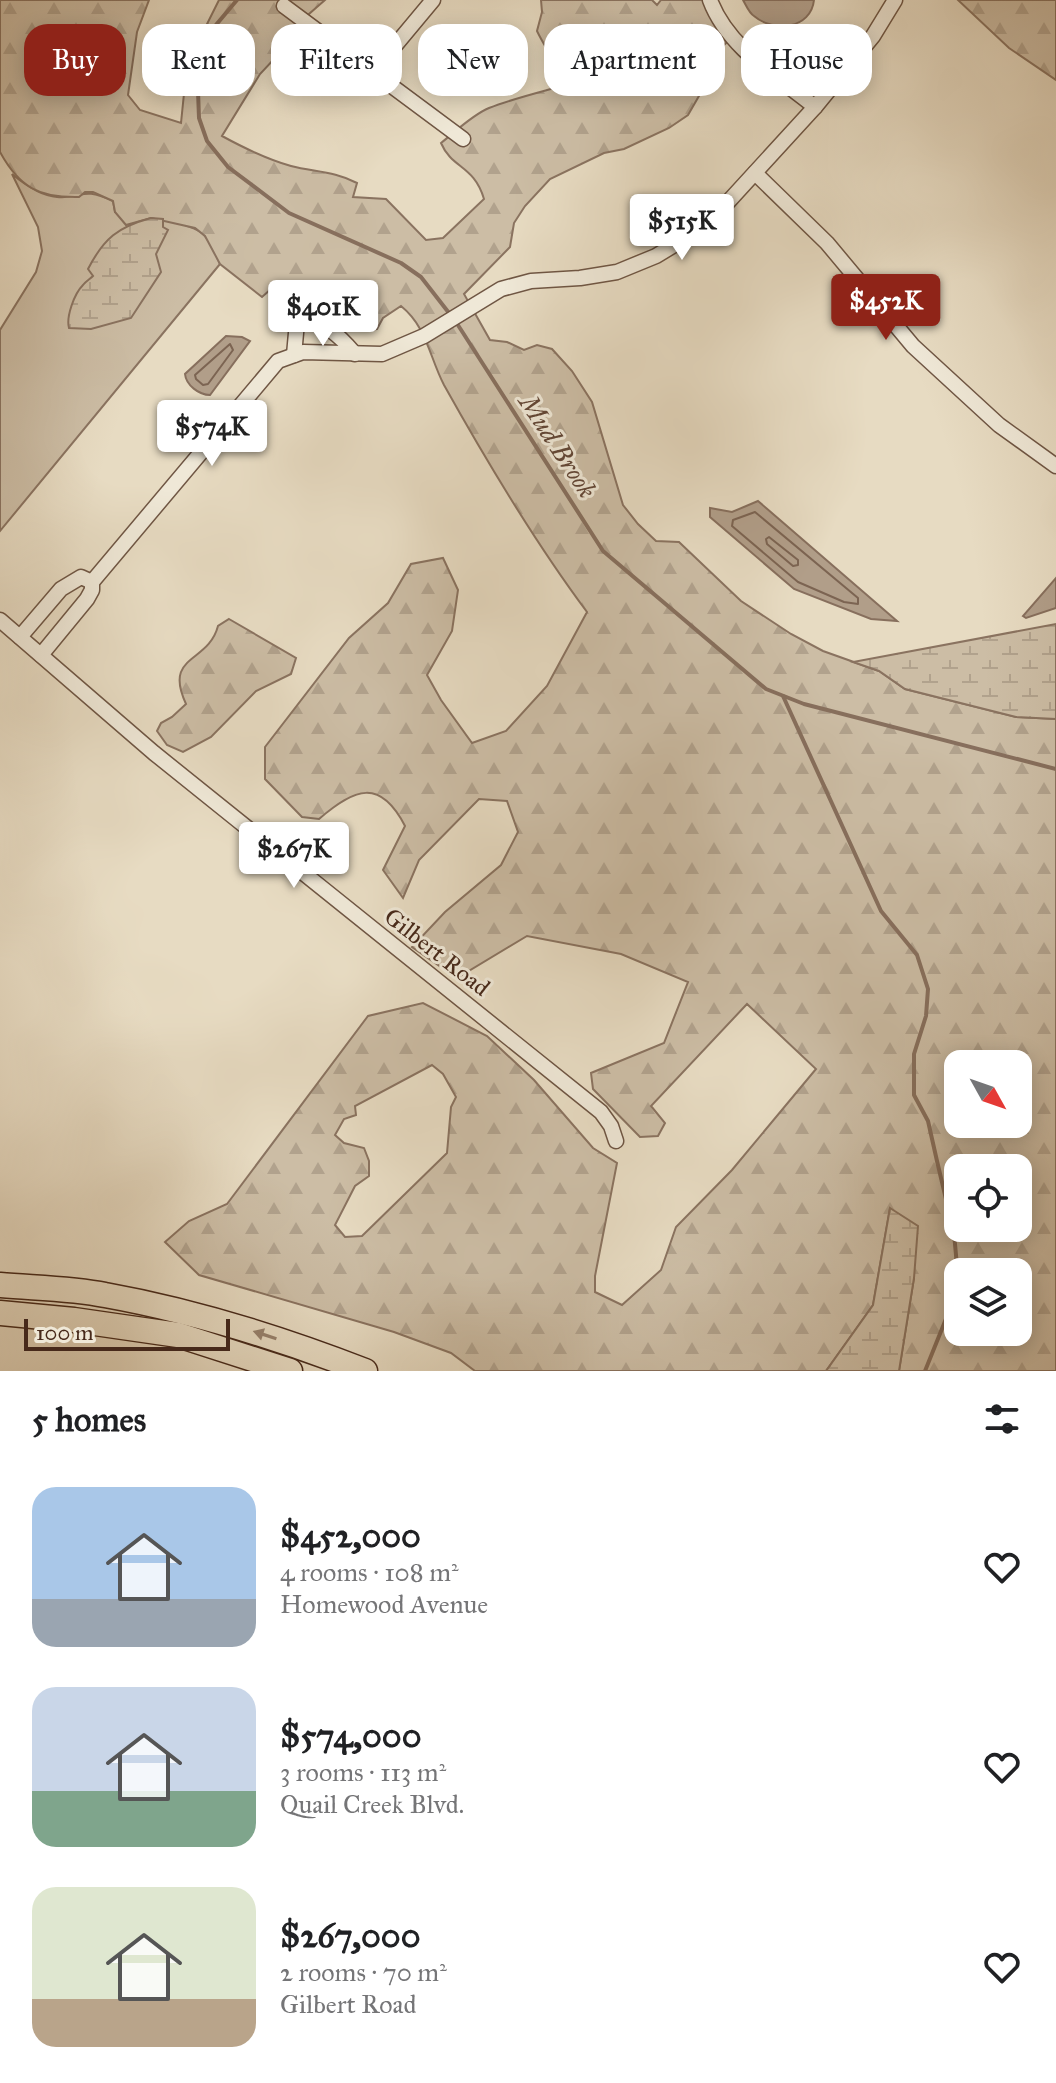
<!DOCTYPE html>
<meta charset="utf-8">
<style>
:root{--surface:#fff;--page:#f2f2f2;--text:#202124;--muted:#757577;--accent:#8f2418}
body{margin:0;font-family:"IM FELL Great Primer",serif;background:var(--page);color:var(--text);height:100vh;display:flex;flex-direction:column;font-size:30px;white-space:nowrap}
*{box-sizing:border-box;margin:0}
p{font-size:26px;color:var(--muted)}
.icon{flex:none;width:44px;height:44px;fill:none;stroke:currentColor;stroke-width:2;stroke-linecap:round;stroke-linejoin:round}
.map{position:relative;height:1371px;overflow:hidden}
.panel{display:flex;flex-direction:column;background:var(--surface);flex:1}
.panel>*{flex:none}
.top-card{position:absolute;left:24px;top:24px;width:1008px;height:72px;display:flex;gap:16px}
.needle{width:52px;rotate:130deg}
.tools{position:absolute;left:944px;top:1050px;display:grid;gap:16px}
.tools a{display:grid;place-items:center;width:88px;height:88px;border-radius:16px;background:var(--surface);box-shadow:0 4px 20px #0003;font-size:40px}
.scale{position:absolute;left:24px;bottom:20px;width:206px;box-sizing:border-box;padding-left:8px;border:4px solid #47291a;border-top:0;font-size:22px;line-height:28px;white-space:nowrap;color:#47291a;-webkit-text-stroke:6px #efe8d7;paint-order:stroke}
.price{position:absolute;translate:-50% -68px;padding:0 18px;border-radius:8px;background:#fff;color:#222;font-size:26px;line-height:52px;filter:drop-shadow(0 2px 4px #0008)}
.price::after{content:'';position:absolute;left:50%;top:48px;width:24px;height:18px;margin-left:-12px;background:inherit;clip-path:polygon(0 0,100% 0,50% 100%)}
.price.active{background:var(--accent);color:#fff}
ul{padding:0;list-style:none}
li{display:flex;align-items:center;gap:24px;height:200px;padding:0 32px}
li span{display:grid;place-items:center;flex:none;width:224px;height:160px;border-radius:24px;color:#555}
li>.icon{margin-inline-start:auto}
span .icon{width:96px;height:96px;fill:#fffc;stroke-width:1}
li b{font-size:34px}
h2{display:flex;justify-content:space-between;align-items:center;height:96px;padding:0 32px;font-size:34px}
.pill{padding:0 28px;border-radius:24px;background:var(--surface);box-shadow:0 4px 20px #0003;font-size:28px;line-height:72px}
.pill.active{background:var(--accent);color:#fff}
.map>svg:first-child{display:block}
</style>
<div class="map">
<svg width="1056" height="1371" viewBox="0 0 1056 1371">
<defs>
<pattern id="forest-firs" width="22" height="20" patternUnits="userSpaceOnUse" patternTransform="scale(2)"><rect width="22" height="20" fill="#ccbda5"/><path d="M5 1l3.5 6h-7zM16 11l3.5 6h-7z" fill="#b1a28d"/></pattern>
<pattern id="wetland-marsh" width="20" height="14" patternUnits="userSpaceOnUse" patternTransform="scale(2)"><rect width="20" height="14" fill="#ccbda5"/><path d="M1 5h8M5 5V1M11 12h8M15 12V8" fill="none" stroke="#b1a28d"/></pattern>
</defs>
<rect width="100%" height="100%" fill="#e7dbc2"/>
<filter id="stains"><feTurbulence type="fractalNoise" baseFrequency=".0025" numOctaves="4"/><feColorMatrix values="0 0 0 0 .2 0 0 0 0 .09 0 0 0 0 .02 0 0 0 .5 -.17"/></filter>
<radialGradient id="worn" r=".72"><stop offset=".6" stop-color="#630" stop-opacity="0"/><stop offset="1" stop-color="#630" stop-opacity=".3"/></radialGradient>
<!-- green -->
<path fill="#ccbda5" stroke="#8a7360" stroke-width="2" d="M12,174c12,10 28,22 45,23 28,2 23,-11 56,4l2,11c22,4 77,9 90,24 7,8 11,19 15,28l-220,267v-201l36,-58 6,-21 -4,-24z"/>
<!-- forest -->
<g fill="url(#forest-firs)" stroke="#8a7360" stroke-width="2" fill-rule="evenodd">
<path d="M0,0h149l-12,32 -9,63 12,15 41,13 6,-59 32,-64h106l-16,14 -20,29 -29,31 -38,62c22,12 44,23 69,30 23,6 44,5 66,17l-4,14 33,2 40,41 17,-2 41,-39c-10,-34 -32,-30 -43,-56 14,-11 31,-28 48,-35 23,-9 48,-15 73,-22 -4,-25 -14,-32 -25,-55l5,-19 -1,-12h111l5,5 4,-5h49l21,38 -14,14 -6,23 -23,40 -19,13 -45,21 -20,4 -54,26 -25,27 -11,17 -4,24 -46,47 26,46 17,2 17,8 13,-5 15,4 20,22 20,31 31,103 15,19 18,17 23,1 62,59 50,33 32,17 56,20 26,18 111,28 40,2v652h-157l15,-93 -24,-70 -17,97 -47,66h-351l-24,-18 -57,-21 -195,-57 -34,-33 24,-21 38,-17 141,-188 55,-13 64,33 47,44 59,68 24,15 -22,113v16l27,13 39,-35 15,-43 56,-57 84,-101 -69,-65 -96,102 14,17 -7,13 -18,1 -47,-48 -2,-16 73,-30 24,-61 -67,-28 -94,-18 -70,42 -45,-31 33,-35 56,-47 17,-33 -11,-31 -28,-2 -60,61 -16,38 -20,-28 22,-44c-25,-48 -50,-38 -86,-7l-17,-2 -37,-38v-32l84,-109 39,-35 23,-39 32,-6 15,32 -6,41 -25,44 14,25 31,43 34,-12 41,-45 40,-74c-53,-71 -100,-150 -143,-227 -15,-29 -17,-58 -43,-79l-18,12 -6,11 -16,2 -36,-17 -38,-27 -16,2 -9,8 -42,-33 -15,-28 -10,-8 -44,-10 -25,7 -11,-13 -2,-11 -20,-9h-8l-6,5c-40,1 -60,-10 -79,-45zM958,1064h60v60h-60zM432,1065l11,9 13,23 -5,10 -4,46 -85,83 -17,1 -10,-12 20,-39 14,-10v-15l-5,-13 -20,-5 -9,-8 9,-16 12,-4 -1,-9zM958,1168h60v60h-60zM958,1272h60v60h-60z"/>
<path d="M958,0h98v80l-47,-32z"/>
<path d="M229,619l67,39 -5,16 -35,17 -45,46 -28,15 -16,-7 -10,-14 4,-8 11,-6 14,-13c-23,-50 22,-40 32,-78z"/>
</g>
<!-- wetland -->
<g fill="url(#wetland-marsh)" stroke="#8a7360" stroke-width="2">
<path d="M151,218l12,1v8l5,3 -12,24 5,18 -30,46 -40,11 -22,-1c-3,-11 5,-34 14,-43 3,-4 7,-6 10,-9l-5,-7c16,-31 30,-42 63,-51z"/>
<path d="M1056,624v95l-40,-2 -111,-28 -26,-18 -26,-9z"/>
<path d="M890,1208l28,18 -4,52 -15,93h-73l47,-66z"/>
</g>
<!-- water -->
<g fill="#b19e89" stroke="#876f5d" stroke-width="2">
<path d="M743,0h71c-3,29 -40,33 -60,16 -5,-3 -8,-11 -11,-16z"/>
<path d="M226,336l16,1 8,4 -40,54c-11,0 -24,-10 -25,-21z"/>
<path d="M758,501l139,120 -26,-2 -77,-30 -84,-72v-9l22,4z"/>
<path d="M1056,578v30l-30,10 -3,-2z"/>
</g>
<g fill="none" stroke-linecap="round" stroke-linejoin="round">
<!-- shore -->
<g stroke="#7c6452" stroke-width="2">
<path d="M230,344l3,6 -25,34 -5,1 -7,-6 -1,-4z"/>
<path d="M755,512l103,86v6l-14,-2 -46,-20 -66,-56 1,-6z"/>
<path d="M769,537l29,23v5l-5,1 -26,-22 -1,-5z"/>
</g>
<!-- stream -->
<g stroke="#876f5d" stroke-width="4">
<path d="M237,0l-27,32 -12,59 1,27 8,23 21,26 61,46 112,50 20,14 35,45 147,229 163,138 38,15 252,65"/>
<path d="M783,696l98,215 36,44 11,34 -2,27 -12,38v41l14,26 9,40 17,72 4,44"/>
<path d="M925,1371l33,-82"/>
</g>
<!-- street casing -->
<g stroke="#6f5644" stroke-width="17">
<g id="street">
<path d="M710,0c18,48 67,76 105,107"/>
<path d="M284,6l179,133"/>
<path d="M373,72l60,-72"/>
<path d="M755,173l72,70 86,103 86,79 57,41"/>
<path d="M294,355l3,-33c25,-4 43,14 58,32"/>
<path d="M0,620l154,133 447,359 10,14 5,15"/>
<path d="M20,637l41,-48 20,-12 11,5"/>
<path d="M41,655l46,-56 5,-9v-8l186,-221 25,-9 79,2 42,-18 77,-47 30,-8 49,-3 37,-6 39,-16 51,-31 108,-118 58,-71 22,-36"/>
</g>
</g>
<!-- highway casing -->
<g stroke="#47291a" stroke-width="27">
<g id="highway">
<path d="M0,1285c34,3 71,3 105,10 89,16 175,43 260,76"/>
<path d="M0,1313l74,7 104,15 112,36"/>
</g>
</g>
<!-- street -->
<use href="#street" stroke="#efe8d7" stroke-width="14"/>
<!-- highway -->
<use href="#highway" stroke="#e7dbc2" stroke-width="24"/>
</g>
<!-- one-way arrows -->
<defs><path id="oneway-solid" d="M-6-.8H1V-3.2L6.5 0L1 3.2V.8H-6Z" transform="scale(2)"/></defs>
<use fill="#97826e" href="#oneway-solid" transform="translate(265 1335) rotate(-162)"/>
<g text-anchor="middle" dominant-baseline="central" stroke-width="6" stroke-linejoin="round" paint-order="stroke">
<!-- street labels -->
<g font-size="24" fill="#47291a" stroke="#efe8d7">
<text transform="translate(437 952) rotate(38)">Gilbert Road</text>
</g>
<!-- water labels -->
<g font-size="26" font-style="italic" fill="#624636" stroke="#efe8d7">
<text transform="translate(558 446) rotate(57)">Mud Brook</text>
</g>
</g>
<rect width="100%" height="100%" filter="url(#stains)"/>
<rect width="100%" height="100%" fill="url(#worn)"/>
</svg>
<div class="tools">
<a><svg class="needle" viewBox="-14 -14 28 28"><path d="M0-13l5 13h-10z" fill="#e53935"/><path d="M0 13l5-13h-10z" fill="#757577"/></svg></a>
<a><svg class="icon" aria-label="locate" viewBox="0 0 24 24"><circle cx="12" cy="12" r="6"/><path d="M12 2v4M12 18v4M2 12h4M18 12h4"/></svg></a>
<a><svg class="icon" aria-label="layers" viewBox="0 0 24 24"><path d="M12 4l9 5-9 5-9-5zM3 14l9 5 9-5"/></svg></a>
</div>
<div class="scale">100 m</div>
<b class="price" style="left:682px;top:262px">$515K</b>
<b class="price active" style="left:886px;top:342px">$452K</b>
<b class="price" style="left:323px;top:348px">$401K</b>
<b class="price" style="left:212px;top:468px">$574K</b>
<b class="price" style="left:294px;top:890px">$267K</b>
<div class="top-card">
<a class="pill active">Buy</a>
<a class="pill">Rent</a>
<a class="pill">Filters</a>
<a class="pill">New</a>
<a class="pill">Apartment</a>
<a class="pill">House</a>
</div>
</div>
<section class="panel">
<h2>5 homes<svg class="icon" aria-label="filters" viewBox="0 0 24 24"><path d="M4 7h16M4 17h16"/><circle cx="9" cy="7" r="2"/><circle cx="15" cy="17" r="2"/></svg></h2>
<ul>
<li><span style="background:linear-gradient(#a9c7e8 70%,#9aa5b1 0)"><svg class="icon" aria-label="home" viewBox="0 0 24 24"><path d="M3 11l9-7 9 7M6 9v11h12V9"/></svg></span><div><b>$452,000</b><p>4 rooms · 108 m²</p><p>Homewood Avenue</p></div><svg class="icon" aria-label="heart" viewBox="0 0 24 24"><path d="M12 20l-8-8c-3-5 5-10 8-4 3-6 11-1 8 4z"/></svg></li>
<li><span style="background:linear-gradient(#c9d6e8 65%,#7fa58c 0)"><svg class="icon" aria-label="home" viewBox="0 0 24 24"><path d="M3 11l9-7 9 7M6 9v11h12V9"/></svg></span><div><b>$574,000</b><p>3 rooms · 113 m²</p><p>Quail Creek Blvd.</p></div><svg class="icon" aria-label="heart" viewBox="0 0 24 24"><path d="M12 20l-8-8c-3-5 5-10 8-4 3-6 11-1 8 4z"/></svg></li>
<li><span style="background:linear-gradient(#dfe7d0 70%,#b9a48a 0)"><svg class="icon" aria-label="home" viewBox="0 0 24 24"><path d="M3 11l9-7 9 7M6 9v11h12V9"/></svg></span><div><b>$267,000</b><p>2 rooms · 70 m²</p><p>Gilbert Road</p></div><svg class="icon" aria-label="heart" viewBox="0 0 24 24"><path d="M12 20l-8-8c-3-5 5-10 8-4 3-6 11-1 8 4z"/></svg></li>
</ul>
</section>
